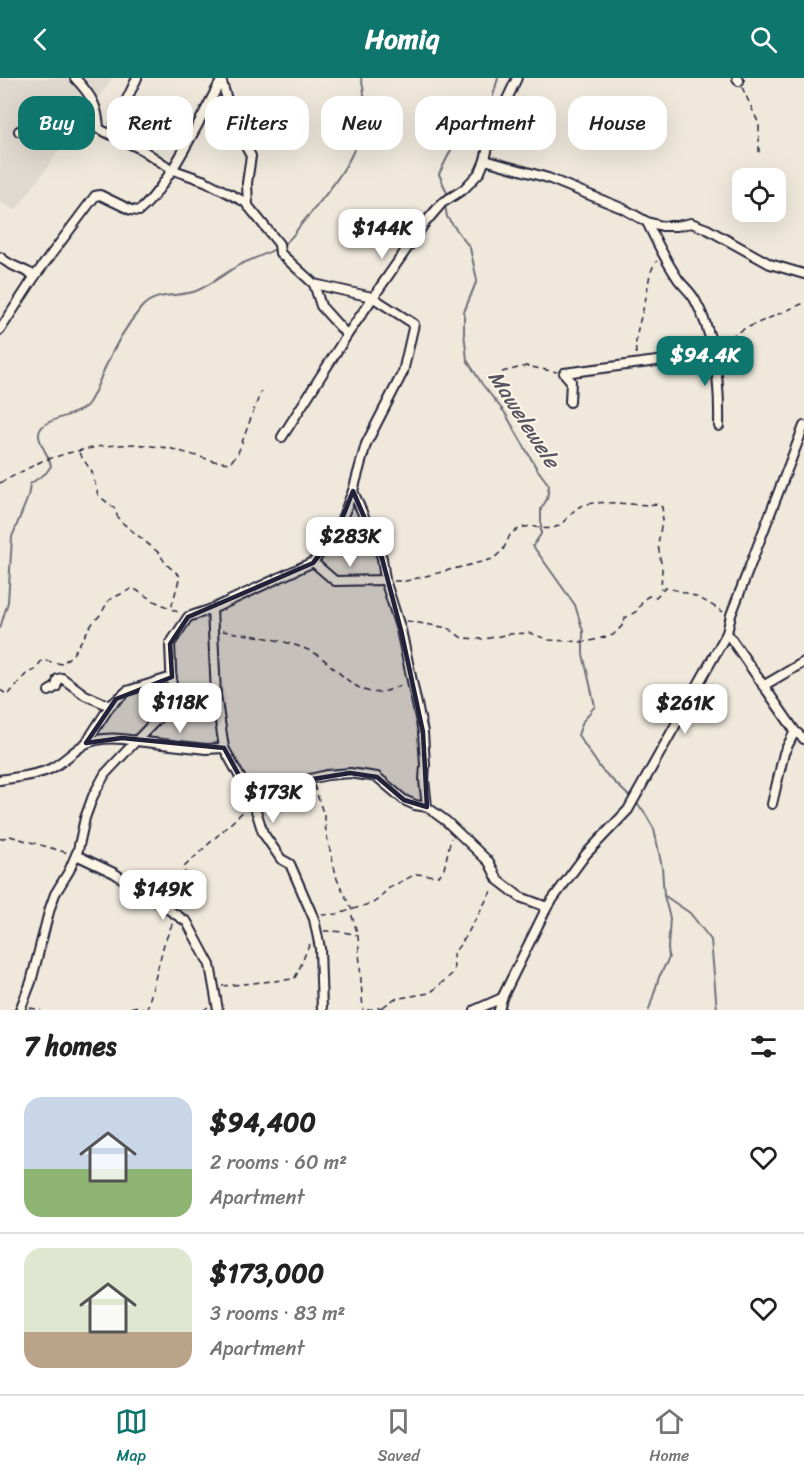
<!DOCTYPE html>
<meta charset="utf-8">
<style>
:root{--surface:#fff;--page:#f2f2f2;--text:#222;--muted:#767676;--line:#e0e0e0;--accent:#0f766e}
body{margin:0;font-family:Sriracha,sans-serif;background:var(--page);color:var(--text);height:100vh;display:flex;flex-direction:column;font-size:22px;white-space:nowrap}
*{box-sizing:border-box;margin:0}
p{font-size:20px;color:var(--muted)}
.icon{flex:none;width:33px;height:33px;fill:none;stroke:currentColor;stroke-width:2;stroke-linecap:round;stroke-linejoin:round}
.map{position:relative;height:932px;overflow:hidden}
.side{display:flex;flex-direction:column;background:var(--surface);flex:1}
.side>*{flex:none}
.banner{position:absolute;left:18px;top:18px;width:768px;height:54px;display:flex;gap:12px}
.controls{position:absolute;left:732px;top:90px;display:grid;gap:12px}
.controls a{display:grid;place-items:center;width:54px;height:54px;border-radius:12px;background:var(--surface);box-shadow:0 6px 24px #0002;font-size:30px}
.price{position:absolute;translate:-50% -51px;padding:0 14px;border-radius:12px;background:#fff;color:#222;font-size:20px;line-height:39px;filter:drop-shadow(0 2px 3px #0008)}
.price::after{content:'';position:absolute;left:50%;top:36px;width:18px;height:14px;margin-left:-9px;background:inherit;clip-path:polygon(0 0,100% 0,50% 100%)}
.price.selected{background:var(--accent);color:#fff}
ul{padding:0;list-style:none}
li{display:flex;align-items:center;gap:18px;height:150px;padding:0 24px}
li+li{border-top:2px solid var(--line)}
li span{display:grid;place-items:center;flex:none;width:168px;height:120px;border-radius:18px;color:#555}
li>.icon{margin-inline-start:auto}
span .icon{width:72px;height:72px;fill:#fffc;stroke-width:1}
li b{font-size:26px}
h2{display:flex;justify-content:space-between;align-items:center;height:72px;padding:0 24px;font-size:26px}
.pill{padding:0 21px;border-radius:18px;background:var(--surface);box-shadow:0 6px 24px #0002;font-size:21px;line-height:54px}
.pill.selected{background:var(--accent);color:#fff}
header{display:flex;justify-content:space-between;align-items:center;height:78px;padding:0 24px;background:var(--accent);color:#fff;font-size:27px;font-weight:700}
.menu{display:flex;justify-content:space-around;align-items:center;height:84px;border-top:2px solid var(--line);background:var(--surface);font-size:16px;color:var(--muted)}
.menu a{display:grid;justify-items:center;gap:3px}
.menu .selected{color:var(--accent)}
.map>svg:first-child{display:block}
</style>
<header><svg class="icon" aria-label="back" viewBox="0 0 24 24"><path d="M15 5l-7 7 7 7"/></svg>Homiq<svg class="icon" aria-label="search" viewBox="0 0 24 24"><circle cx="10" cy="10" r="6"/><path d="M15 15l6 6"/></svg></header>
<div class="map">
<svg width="804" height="932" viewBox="0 0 804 932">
<rect width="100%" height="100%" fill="#efe8db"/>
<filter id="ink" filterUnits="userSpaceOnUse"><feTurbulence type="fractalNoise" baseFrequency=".0167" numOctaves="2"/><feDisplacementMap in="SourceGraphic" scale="12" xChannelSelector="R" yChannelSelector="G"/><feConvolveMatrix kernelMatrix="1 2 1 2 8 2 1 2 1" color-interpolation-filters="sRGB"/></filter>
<g filter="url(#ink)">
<!-- built -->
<path fill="#e0d9cf" d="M0,0h113l-97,132 -16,-8z"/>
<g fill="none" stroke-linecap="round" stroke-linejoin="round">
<!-- stream -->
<g stroke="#716f79" stroke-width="2">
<path d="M445,121l2,-6 -8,-19 13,-26 38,-24 3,-28 5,-18"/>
<path d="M445,127l2,12 23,31 7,32 -13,32v20l3,28 15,24 23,29 32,56 12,16 -2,14 -6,10v25l-8,12 42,59 8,26v23l12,52 -12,15 -5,14 23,34 31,30"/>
<path d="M282,167c10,-5 14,-15 21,-23 35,-40 74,-88 58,-144"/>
<path d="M0,550l8,-26 4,-65 16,-40 2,-13 16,-11 5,-7c-2,-11 -11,-20 -12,-30 -2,-19 37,-17 49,-32 7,-10 11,-23 16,-34 9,-21 22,-44 37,-62 14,-17 36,-10 55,-17 15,-6 29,-18 43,-26 12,-6 26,-10 38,-17"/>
<path d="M636,725l7,7 11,19 8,38 2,29 6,22 -2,30 1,10 -10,19 -10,33"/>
<path d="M665,818l25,17 21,27 6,70"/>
</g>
<!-- street casing -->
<g stroke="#22223b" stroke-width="12">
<g id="street">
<path d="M75,0c16,17 23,28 24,51"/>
<path d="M737,0l2,3"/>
<path d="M221,1l14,48 16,29 -4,27 1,23"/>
<path d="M19,53l19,-7 16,-9 45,14 42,20 30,20 34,12 40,21 34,42 1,9 34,31 7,22 26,29"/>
<path d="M119,61l-4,-15 22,-46"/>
<path d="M485,82l63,18 76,31 23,13 15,4h15l14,-3 16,6 63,35 34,10"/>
<path d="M647,144c9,19 19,39 31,57 5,7 13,13 17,21 21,38 25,83 24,126"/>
<path d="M0,179c9,9 24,12 35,19"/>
<path d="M314,206l58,13 42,27 -11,48 -37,72 -13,47 12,28 9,17 8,22 3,22 16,50 22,102 2,33 -1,15 3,27 19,14 43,41 9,18 22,17 27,10"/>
<path d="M0,252l35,-54 60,-80 5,-1 31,15 8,1c29,-23 63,-96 82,-130"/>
<path d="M570,324l1,-21 -7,-8 93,-12c21,0 36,-6 55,-14"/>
<path d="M282,359l65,-102 77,-111 18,-21 22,-14 16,-17 5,-12 6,-27 26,-55"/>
<path d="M313,484l22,19 50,-1"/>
<path d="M212,531l4,86 8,53 29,53 10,32 18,26 9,5 24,55 6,29 2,62"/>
<path d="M727,555l68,98 9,8"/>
<path d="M763,608l41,-24"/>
<path d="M49,613l7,-4 2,-8 4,-1 23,17 25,11 17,-15 45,-14"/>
<path d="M86,665l24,-37"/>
<path d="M0,702c17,-3 35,-4 50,-11 13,-6 23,-18 35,-25 15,-8 35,-6 51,-3l31,-32 5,-17 -2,-48 18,-27 24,-8 101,-47 23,-28 17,-43"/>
<path d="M253,723l48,-20 26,-6 23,-2 27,4 27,23 11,5 12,2"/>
<path d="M772,726l12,-51 11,-22"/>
<path d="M76,777l38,18 73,49 23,43 8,45"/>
<path d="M20,932l11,-28 19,-74 5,-14 14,-23 9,-21 7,-32 8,-22 12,-22 31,-33 70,8 18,-1"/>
<path d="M475,932l27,-12"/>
<path d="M499,932l3,-12 45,-91 39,-53 42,-44 99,-177 4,-18 73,-189"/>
</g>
</g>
<!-- path -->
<g stroke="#22223b" stroke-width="1.5" stroke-dasharray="6 4.5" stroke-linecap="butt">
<path d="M742,9l17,37v29"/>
<path d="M721,264l23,-13 60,-26"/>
<path d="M636,276c-2,-20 6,-37 10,-57 3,-13 2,-25 11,-36"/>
<path d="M502,294l24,-6 31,6"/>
<path d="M79,375l13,19 6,23 16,13 5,12 40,33 7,11 14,12 -9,33"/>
<path d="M0,405l42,-22 26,-8 34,-7 33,-2 34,4 45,13 16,2 8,-10 23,-62"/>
<path d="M394,503h12l87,-22 10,-9 8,-17c4,-2 9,-5 13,-6 11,-2 21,4 32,0 10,-4 15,-17 25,-21 19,-8 52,1 75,-2l6,3 1,7 -5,31 4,24 -1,21"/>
<path d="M407,543l41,7 14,10 23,1 24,-5 21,-1 19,7 37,2 27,-7 9,-9 3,-8 12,-7 7,-12 5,-3 7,1 9,-9c22,3 40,12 58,24"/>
<path d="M222,553c28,4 70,9 94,23 20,12 40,43 66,38 7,-1 15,-6 22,-8"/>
<path d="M0,612l8,5 19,-22 8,-3 7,-10 20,4 11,-10 19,-30 9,-10 8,-14 24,-12 21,13 26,12"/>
<path d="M314,707l11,34 1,14 11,46 15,31v6l6,20 5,74"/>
<path d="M0,761l10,-3 58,17"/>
<path d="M179,828l9,-17 -4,-22 62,-58"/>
<path d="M322,837l16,-1 37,-12 14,-14 27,-14 23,2 5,-7 7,-31"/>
<path d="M324,853c11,0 23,1 33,4"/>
<path d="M222,908l72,-7c6,-9 10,-24 16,-35"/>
<path d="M383,929l11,-8 36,-6 22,-19 2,-5 -1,-15 12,-16 28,-50"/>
<path d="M30,930l11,2"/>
<path d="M121,932l17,-4 6,4"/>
<path d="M147,932l17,-66 9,-22"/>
<path d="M204,932l4,-3"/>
<path d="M367,932l16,-3 5,3"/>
</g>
<!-- street -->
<use href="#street" stroke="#fcf5e5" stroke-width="8"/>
</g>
</g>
<!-- marked area -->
<path fill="#22223b" fill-opacity="0.2" stroke="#22223b" stroke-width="4.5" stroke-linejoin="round" d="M353,413l29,67 19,72 22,102 4,75 -23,-7 -27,-23 -27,-4 -49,8 -48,20 -29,-53 -102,-10 -36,5 30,-44 56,-22 -2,-33 18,-27 125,-54 23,-29z"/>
<g text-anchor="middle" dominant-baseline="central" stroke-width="4.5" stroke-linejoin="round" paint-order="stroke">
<!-- water labels -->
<g font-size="21" font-style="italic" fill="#575564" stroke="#fcf5e5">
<text transform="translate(524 341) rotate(57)">Mawelewele</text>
</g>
</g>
</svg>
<div class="controls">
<a><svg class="icon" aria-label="locate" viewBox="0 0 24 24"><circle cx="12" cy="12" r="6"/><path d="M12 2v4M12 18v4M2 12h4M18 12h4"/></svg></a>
</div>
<b class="price" style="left:382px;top:182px">$144K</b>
<b class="price selected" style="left:705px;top:309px">$94.4K</b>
<b class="price" style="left:350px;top:490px">$283K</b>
<b class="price" style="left:180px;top:656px">$118K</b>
<b class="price" style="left:685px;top:657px">$261K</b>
<b class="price" style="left:273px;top:746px">$173K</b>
<b class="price" style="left:163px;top:843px">$149K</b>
<div class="banner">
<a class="pill selected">Buy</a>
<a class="pill">Rent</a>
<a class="pill">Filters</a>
<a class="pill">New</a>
<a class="pill">Apartment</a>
<a class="pill">House</a>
</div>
</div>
<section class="side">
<h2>7 homes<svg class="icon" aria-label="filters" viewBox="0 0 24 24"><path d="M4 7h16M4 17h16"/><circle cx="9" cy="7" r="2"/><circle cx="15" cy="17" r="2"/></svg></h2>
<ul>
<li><span style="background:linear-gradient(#c9d6e8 60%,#8fb573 0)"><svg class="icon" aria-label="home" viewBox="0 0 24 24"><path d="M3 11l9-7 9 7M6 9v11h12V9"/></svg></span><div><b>$94,400</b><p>2 rooms · 60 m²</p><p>Apartment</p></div><svg class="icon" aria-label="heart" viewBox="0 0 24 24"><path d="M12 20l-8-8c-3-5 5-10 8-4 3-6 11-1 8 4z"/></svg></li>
<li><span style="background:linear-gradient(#dfe7d0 70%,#b9a48a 0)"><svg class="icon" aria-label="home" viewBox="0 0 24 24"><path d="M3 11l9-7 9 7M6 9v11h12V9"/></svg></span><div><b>$173,000</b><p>3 rooms · 83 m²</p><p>Apartment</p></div><svg class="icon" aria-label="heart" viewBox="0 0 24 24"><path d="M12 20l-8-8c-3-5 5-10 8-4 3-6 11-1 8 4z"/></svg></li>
</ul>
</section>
<nav class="menu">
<a class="selected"><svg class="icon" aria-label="map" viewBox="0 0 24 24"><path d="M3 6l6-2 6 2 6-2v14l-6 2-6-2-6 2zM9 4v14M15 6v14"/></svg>Map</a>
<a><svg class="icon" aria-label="saved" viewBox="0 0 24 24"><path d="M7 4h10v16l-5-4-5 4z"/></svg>Saved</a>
<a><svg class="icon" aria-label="home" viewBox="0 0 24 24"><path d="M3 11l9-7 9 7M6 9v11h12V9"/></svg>Home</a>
</nav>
